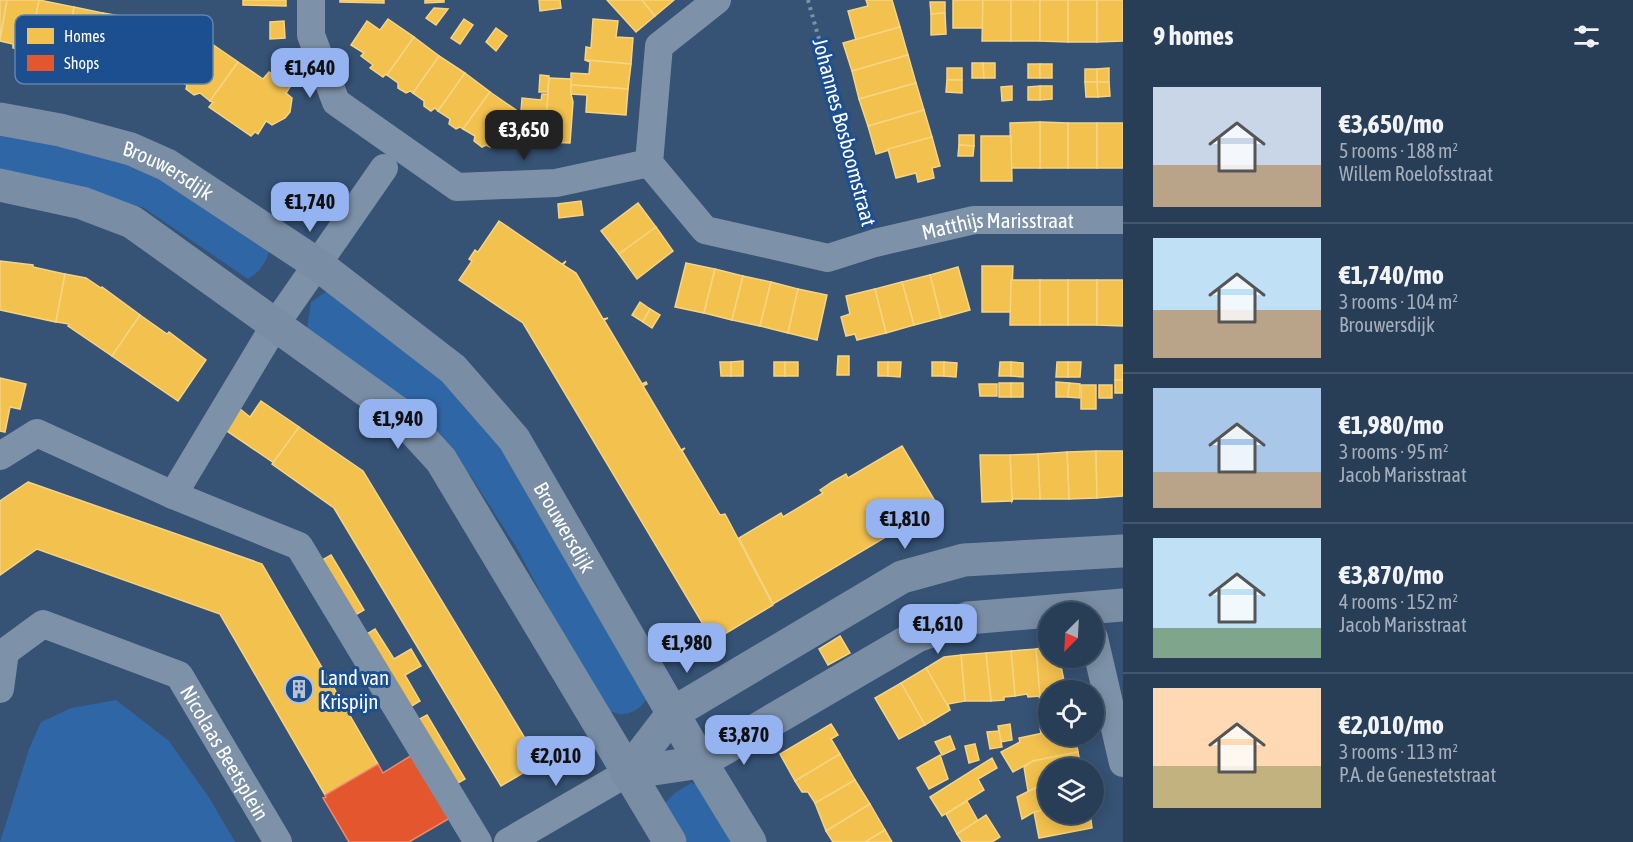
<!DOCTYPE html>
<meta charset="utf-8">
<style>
:root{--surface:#283e57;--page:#30455d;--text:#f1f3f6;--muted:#a5aeba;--line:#44576d;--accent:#95b2f1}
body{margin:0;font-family:"Asap Condensed",sans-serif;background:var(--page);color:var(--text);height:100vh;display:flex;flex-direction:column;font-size:22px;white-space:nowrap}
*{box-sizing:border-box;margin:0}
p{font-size:20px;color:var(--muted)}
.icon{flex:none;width:33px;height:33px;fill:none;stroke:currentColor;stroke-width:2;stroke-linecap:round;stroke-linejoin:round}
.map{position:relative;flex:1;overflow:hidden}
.side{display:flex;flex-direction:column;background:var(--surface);width:510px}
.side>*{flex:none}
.needle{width:39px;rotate:204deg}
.tools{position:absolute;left:1038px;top:602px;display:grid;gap:12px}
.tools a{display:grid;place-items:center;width:66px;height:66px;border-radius:50%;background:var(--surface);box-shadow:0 3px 15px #0003,0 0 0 2px var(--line);font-size:30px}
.price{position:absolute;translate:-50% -51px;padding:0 14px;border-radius:12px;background:var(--accent);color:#111;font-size:20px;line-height:39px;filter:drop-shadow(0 2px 3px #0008)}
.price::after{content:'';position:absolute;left:50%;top:36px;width:18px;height:14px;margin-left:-9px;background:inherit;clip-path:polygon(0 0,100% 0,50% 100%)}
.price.current{background:#222;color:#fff}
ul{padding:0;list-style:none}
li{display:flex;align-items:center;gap:18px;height:150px;padding:0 30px}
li+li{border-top:2px solid var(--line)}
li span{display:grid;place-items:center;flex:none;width:168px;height:120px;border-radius:0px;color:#555}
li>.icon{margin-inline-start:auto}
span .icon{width:72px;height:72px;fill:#fffc;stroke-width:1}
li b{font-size:26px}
h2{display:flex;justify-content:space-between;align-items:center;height:72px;padding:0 30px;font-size:26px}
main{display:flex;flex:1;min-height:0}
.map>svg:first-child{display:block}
</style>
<main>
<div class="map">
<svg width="1123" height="842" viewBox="0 0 1123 842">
<rect width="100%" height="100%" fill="#365274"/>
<!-- green -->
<g fill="#2f66a5">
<path d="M0,129l166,44 104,74c-3,15 -9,24 -22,32l-104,-71 -69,-19 -75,-16z"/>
<path d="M327,291l122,86 59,68 138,255c-13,18 -30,18 -46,4l-82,-154 -46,-72 -35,-44 -130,-106 4,-26z"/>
<path d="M116,700l53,41 41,58 25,43h-235l29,-93 12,-27 30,-14z"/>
<path d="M691,783l13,2 38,57h-55l-23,-38 11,-11z"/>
</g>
<!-- homes -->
<g fill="#f2c14e" stroke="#f6d483" stroke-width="1.5">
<path d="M0,0h7l-7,39z"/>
<path d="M7,0h32l-9,46h-4l-1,5 -12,-3v-4l-13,-3z"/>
<path d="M39,0l35,7 -8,47 -4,-1v4l-14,-2 1,-5 -19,-4z"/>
<path d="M243,0h43v6l-43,-1z"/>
<path d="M340,0h44v3l-44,-1z"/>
<path d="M425,0h19v2l-19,1z"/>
<path d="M539,0h21l1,8 -21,3z"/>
<path d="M607,0h35l13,16 -19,16z"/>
<path d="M642,0h32l-19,16z"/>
<path d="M866,0h26l8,27 -44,13 -8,-29 20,-5z"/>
<rect x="953" y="0" width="30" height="28"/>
<path d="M983,0h28v41h-29z"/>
<rect x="1011" y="0" width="29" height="41"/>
<path d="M1040,0h28v42l-28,-1z"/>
<rect x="1068" y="0" width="29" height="42"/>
<path d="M1097,0h26v41l-26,1z"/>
<path d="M930,2h15v11l-14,1z"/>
<path d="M74,7l29,6 -8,46h-4l-1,4 -13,-3 1,-4 -12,-2z"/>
<path d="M434,8l14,1 -12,16 -10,-7z"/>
<path d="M103,13l30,5 -9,47 -2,-1 -1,5 -14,-3v-4l-12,-3z"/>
<path d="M945,13l1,21 -15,1v-21z"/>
<path d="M388,19l26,18 -27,38 -1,-1 -3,3 -13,-9 3,-3 -12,-9 3,-3 -13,-8 16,-24 13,9z"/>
<path d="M464,19l9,6 -13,19 -9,-6z"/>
<path d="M593,19l25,2 -2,16 17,1 -2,26 -46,-4 1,-13 5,1z"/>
<path d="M284,21l1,17 -15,1v-17z"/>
<path d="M900,27l8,28 -56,16 -9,-28z"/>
<path d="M496,28l11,8 -11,15 -10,-9z"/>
<path d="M414,37l25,19 -26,37 -3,-2 -4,2 -8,-5v-5l-11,-8z"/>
<path d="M212,44l26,18 -28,39 -10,-8 -6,2 -8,-6 1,-4 -4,-2z"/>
<path d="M908,55l8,28 -57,16 -7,-28z"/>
<path d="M439,56l26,17 -27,38 -3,-3 -4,3 -7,-5v-5l-11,-8z"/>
<path d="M585,60l46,4 -3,25 -57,-4v-12l18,1 1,-12z"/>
<path d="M238,62l25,17 6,-7 21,15 -4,6 6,5 -2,14 -5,6 -13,7 -6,-4 -8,13 -3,-2 -4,4 -42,-29 4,-5 -3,-1z"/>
<path d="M972,63h11l1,15h-12z"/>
<path d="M983,63h12v15h-11z"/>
<rect x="1028" y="64" width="12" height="14"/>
<rect x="1040" y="64" width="12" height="14"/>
<rect x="947" y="68" width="15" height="12"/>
<path d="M1109,68v14h-12v-13z"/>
<rect x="1085" y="69" width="12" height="13"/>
<path d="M465,73l25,19 -27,37 -3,-2 -4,2 -7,-5 1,-5 -12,-8z"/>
<path d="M540,75l9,1 -1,16h-9z"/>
<path d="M549,78l22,1v15l2,8 -3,41 -26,-1z"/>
<path d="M947,80h15v13l-16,-1z"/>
<path d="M1085,82h12l1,15h-12z"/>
<path d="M1097,82h12l1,14 -12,1z"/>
<path d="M916,83l8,27 -56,16 -9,-27z"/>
<path d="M571,85l57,4 -2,26 -40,-3 1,-17 -16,-1z"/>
<path d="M1012,86v14l-10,1 -1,-14z"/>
<path d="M1040,86h12v13l-12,1z"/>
<path d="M1040,86v14h-12v-13z"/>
<path d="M490,92l26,18 -26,37 -4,-2 -4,2 -8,-6 1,-5 -12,-7z"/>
<path d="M542,94h6l-4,48 -25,-3 3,-41 19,2z"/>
<path d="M924,110l8,27 -56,17 -8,-28z"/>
<path d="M1040,122l28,1v45h-28z"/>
<path d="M1040,122v46h-29l-1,-45z"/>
<rect x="1068" y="123" width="29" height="45"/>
<rect x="1097" y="123" width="26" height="45"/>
<path d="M959,135h15v11l-15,-1z"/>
<path d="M981,136h30l1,45h-31z"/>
<path d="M932,137l8,29 -8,2 2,10 -16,4 -2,-9 -20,5 -8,-29z"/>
<path d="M959,145l15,1 -1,10h-15z"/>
<path d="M581,201l2,14 -24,3 -1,-14z"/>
<path d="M638,203l18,24 -37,27 -18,-23z"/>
<path d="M499,221l63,43 4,-3 -3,4 13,8 27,46 5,-1 -4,2 38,64 4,-2 1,2 -4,2 38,64 4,-2 -3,3 38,64 5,-1 48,91 -60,36 -190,-318 -64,-43 13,-19 -3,-2 6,-9 3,2z"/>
<path d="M656,227l17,24 -36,28 -18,-25z"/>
<path d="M0,261l33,4v2l32,7 -9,48 -56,-12z"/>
<path d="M686,263l29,6 -11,44 -29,-6z"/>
<path d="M982,266h31l-2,46h-29z"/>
<path d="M958,267l12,43 -29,8 -11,-43z"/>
<path d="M715,269l28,7 -11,44 -28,-7z"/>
<path d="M65,274l21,4 15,10 1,-1 38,28 -28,41 -44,-30 1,-2 -13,-2z"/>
<path d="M930,275l11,43 -27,7 -12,-43z"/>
<path d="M743,276l28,6 -11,44 -28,-6z"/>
<path d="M1011,280h29v45h-30z"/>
<rect x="1040" y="280" width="28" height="45"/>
<rect x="1068" y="280" width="29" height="45"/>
<path d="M1097,280h26v46l-26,-1z"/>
<path d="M771,282l27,7 -10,44 -28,-7z"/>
<path d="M902,282l12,43 -28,8 -11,-44z"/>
<path d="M798,289l29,6 -10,45 -29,-7z"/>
<path d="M875,289l11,44 -29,7 -2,-6 -9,2 -5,-19 9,-3 -4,-18z"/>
<path d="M640,302l10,7 -7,13 -11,-7z"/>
<path d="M650,309l10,6 -8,13 -9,-6z"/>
<path d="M140,315l27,19 2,-2 37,28 -28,41 -66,-45z"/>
<path d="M838,356h11v19h-12z"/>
<path d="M743,361v15h-12v-14z"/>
<path d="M720,362h11v14h-10z"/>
<rect x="774" y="362" width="11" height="14"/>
<rect x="785" y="362" width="13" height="14"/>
<rect x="878" y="362" width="10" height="14"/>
<path d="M888,362h13l-1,15 -12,-1z"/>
<rect x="932" y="362" width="12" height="14"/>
<path d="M944,362l13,1 -1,14 -12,-1z"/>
<path d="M1000,362h11v14h-12z"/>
<path d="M1011,362l12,1v14l-12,-1z"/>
<path d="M1057,362h11v15h-12z"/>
<path d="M1068,362h13l-1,15h-12z"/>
<rect x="1115" y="365" width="8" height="15"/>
<path d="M0,378l26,6 -6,25 -10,-2 -5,25 -5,-1z"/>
<rect x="1115" y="380" width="8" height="13"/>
<path d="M1056,382l13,1 -1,14h-12z"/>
<rect x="999" y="383" width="12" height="14"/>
<rect x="1011" y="383" width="12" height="14"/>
<path d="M1069,383l11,1v14l-12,-1z"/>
<path d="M979,384h18v12h-17z"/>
<rect x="1081" y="385" width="15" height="24"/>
<rect x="1099" y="385" width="13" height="13"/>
<path d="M261,401l38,26 -25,36 -50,-34 15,-21 11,9z"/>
<path d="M299,427l64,44 177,292 -39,23 -167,-278 -62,-44z"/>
<path d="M902,446l36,60 -165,98 -34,-66 42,-25 2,4 40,-24 -3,-3 12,-8 14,-8 2,4z"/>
<path d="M1096,451l1,47 -28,1 -2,-47z"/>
<path d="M1096,451h27v45l-26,2z"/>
<path d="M1067,452l2,47h-29l-2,-45z"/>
<path d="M1038,454l2,45h-27l-1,2 -2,-46z"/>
<path d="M980,455h30l2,46 -30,1z"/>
<path d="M28,482l234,82 116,200 -53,31 -105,-181 -183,-65 -37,26v-74z"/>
<path d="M331,555l33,55 -14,8 -33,-55z"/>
<path d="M375,629l19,30 17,-10 10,17 -16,9 15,26 -15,9 -43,-73z"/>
<path d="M840,636l10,17 -22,12 -9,-16z"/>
<path d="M1048,647v10h11l7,33h-18v42l-7,1 -3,-16 5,-1 -4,-20 -3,-47z"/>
<path d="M1036,649l4,47 -12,1 -1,-3 -12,2 -4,-45z"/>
<path d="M1011,651l4,45 -11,1v3l-13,1 -5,-48z"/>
<path d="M986,653l5,48h-26l-4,-46z"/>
<path d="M961,655l4,46 -17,3 2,6 -24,-42 18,-11z"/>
<path d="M926,668l24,42 -25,15 -24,-42z"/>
<path d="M901,683l24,42 -26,14 -24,-41z"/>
<path d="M427,715l38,64 -14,8 -37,-65z"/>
<path d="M831,724l7,11 -7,4 9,15 -45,27 -15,-27z"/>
<path d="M1010,724l2,16 -11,2 -3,-16z"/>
<path d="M999,731l3,16 -12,2 -3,-17z"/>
<path d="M1048,732v3h27l3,17 -45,9 -20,11 -12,-20 19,-10 -1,-4z"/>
<path d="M950,736l5,13 -13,6 -7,-13z"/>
<path d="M975,744l4,16 -10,3 -4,-17z"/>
<path d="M1078,752l3,16h-33v16l-20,7 -4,-24 9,-6z"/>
<path d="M840,754l15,26 -40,23 -7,-11h-6l-7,-11z"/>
<path d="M940,755l8,24 -19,10 -12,-21z"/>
<path d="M992,758l5,10 -19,11 6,11 -42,26 -12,-19z"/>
<path d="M855,780l15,24 -44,27 -11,-28z"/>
<path d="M1048,784v25l-14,3 -12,7 -5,-22 22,-11z"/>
<path d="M967,801l11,20 -21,13 -11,-20z"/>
<path d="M870,804l15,26 -20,12h-32l-7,-11z"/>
<path d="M1048,809v4h42l2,15 -53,10 -5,-26z"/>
<path d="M986,815l14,22 -8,5h-30l-5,-8z"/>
<path d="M885,830l7,12h-27z"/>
</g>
<!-- shops -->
<path fill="#e4572e" stroke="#ec896d" stroke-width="1.5" d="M412,755l38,63 -41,24h-60l-26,-44 3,-1 -1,-2 53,-31 5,9z"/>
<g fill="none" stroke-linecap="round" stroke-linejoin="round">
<!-- path -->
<path stroke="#7d92a8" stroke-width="4" stroke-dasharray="3 4.5" stroke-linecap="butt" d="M808,0l60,213"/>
<!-- street -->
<g stroke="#7d92a8" stroke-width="28">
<path d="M311,0v35l25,67 121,85 99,-4 93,-20"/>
<path id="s1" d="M717,0l-58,46 -10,117 56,67 123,28 47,-15 99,-23h149"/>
<path d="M0,456l37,-23 136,62 102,-170 109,-157"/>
<path d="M173,495l126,51 179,296"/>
<path d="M1094,638l29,125"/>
<path id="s2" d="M0,689l5,-37 38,-28 136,51 99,167"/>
<path d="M508,842l119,-69"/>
</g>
<!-- secondary -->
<g stroke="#798da4" stroke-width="33">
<path id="s3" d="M0,119l60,11 71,19 36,16 150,99 136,105 61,70 187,323 49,80"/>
<path d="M0,185l82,18 50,19 266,191 43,47 229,382"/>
<path d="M627,773l46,-60 229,-136 62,-17 159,-9"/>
<path d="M627,773l74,-11 216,-126 51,-18 155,-13"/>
</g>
</g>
<!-- icons -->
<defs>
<g id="building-ring" transform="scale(1.5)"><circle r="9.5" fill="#1b4f8f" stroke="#b9c2ce" stroke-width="1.5"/><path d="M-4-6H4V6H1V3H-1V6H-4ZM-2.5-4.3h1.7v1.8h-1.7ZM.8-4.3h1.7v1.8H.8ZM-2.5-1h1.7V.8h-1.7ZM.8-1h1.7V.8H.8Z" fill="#b9c2ce"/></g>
</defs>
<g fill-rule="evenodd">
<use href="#building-ring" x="299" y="689"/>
</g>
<g text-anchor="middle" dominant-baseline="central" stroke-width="6" stroke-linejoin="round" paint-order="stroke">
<!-- street labels -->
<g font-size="21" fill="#fff" stroke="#1b4f8f">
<text transform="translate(845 132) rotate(75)">Johannes Bosboomstraat</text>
<text stroke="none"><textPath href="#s3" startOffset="177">Brouwersdijk</textPath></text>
<text stroke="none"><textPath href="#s1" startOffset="579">Matthijs Marisstraat</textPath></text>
<text stroke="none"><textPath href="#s3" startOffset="720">Brouwersdijk</textPath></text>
<text stroke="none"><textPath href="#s2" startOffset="320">Nicolaas Beetsplein</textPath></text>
</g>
<!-- poi labels -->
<g font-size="21" fill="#fff" stroke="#1b4f8f" text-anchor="start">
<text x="320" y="677">Land van<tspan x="320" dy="24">Krispijn</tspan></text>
</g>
</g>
<!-- legend -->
<rect x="15" y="15" width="198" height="69" rx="9" fill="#1b4f8f" stroke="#5f84b1" stroke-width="1.5"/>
<rect x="27" y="28" width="27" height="16" fill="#f2c14e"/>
<rect x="27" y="55" width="27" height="16" fill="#e4572e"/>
<g font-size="16" fill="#fff">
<text x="64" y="42">Homes</text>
<text x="64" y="69">Shops</text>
</g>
</svg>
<div class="tools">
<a><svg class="needle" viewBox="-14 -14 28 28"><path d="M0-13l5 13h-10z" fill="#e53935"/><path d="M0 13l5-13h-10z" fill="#a5aeba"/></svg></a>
<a><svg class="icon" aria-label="locate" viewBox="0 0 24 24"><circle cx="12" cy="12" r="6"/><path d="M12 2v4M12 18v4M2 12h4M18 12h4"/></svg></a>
<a><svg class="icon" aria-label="layers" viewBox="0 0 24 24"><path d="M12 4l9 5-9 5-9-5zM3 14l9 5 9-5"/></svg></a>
</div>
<b class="price" style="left:310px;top:99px">€1,640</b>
<b class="price current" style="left:524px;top:161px">€3,650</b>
<b class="price" style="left:310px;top:233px">€1,740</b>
<b class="price" style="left:398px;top:450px">€1,940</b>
<b class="price" style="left:905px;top:550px">€1,810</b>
<b class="price" style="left:938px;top:655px">€1,610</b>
<b class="price" style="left:687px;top:674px">€1,980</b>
<b class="price" style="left:744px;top:766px">€3,870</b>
<b class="price" style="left:556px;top:787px">€2,010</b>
</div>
<section class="side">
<h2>9 homes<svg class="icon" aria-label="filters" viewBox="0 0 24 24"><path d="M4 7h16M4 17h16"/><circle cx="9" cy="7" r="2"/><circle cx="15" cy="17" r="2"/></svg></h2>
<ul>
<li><span style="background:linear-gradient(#c9d6e8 65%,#b9a48a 0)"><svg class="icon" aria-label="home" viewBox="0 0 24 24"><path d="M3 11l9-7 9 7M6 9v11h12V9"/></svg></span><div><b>€3,650/mo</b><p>5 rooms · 188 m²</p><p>Willem Roelofsstraat</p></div></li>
<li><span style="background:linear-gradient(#bfe0f5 60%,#b9a48a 0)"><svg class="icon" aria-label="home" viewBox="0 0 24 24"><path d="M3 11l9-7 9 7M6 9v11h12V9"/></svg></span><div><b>€1,740/mo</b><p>3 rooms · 104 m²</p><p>Brouwersdijk</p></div></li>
<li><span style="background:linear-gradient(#a9c7e8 70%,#b9a48a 0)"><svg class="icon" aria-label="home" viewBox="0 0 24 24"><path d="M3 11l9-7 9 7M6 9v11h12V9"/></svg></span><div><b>€1,980/mo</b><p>3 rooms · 95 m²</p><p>Jacob Marisstraat</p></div></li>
<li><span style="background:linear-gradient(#bfe0f5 75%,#7fa58c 0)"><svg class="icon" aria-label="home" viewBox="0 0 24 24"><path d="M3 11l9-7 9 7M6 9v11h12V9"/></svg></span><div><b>€3,870/mo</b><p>4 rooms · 152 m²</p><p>Jacob Marisstraat</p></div></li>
<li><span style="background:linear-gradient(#ffd9b3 65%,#c2b280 0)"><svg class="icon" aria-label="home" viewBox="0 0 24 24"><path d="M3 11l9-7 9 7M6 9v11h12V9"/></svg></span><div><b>€2,010/mo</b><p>3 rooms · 113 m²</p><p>P.A. de Genestetstraat</p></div></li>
</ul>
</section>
</main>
